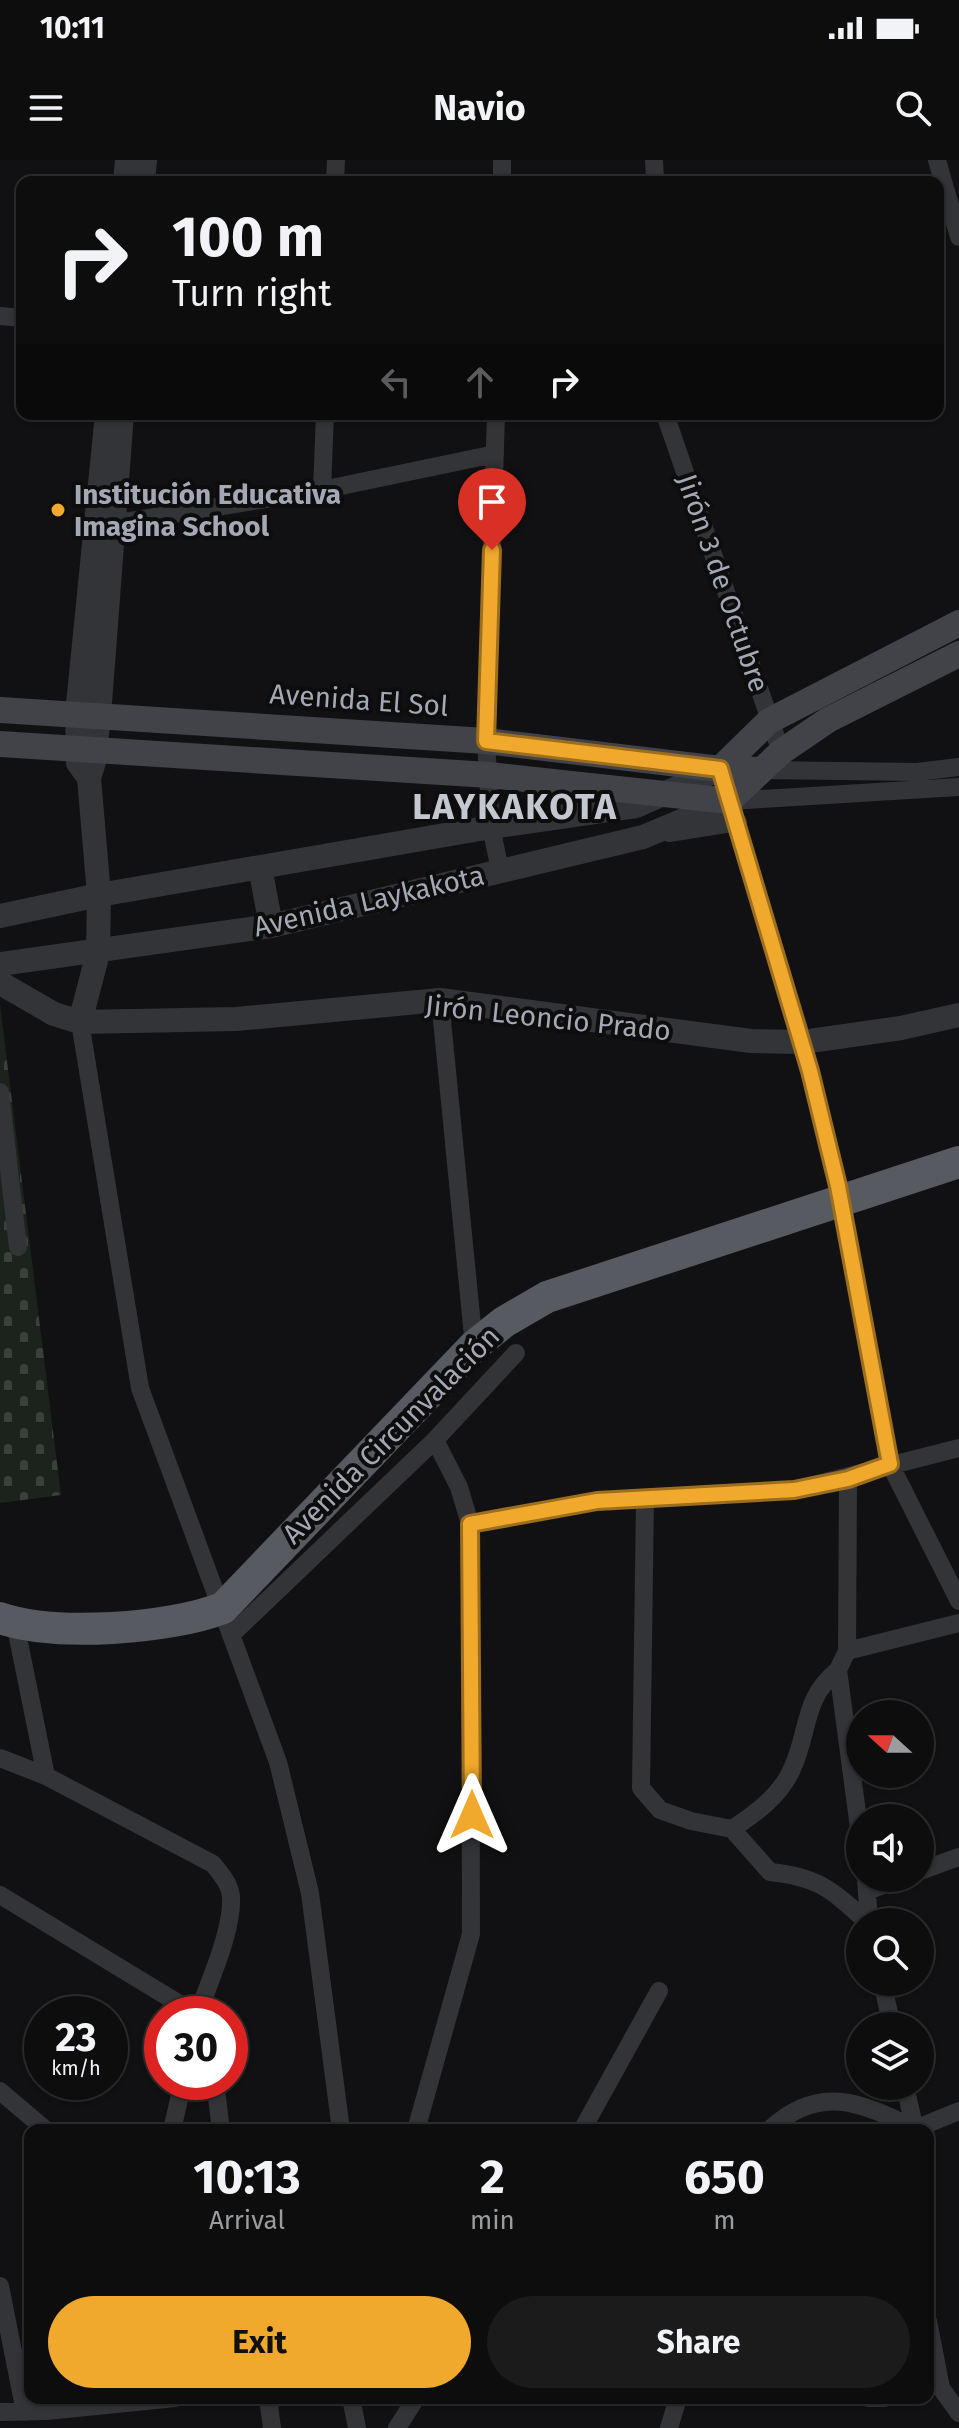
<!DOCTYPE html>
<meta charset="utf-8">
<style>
:root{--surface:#0d0d0e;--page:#1b1b1c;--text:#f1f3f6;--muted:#9a9c9e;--line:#2d2d2e;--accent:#f0a92c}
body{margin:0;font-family:"Fira Sans",sans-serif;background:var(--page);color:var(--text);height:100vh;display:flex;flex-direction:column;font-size:30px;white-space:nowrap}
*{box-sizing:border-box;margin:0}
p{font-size:26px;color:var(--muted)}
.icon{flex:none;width:44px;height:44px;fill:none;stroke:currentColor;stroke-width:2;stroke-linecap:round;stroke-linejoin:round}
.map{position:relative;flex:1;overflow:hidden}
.details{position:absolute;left:24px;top:1964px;width:910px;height:280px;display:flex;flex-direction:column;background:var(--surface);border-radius:16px;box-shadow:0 2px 6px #0004,0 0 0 2px var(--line)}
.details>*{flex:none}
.guide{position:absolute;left:16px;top:16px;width:928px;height:244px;border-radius:16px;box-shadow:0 2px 6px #0004,0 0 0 2px var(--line);background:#0d0d0e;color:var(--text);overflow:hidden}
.needle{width:52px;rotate:291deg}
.tools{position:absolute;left:846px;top:1540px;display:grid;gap:16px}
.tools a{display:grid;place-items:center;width:88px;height:88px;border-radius:50%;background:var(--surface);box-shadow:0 2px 6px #0004,0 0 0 2px var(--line);font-size:40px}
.speed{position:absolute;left:24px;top:1836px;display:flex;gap:16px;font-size:40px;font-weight:700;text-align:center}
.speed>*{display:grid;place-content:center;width:104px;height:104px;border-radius:50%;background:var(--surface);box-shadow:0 2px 6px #0004,0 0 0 2px var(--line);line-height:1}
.speed small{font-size:20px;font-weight:400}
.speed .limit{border:12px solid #d22;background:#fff;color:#111}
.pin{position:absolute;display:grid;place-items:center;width:68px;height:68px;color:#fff;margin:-82px -34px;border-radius:50% 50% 50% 0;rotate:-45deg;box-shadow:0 0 8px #0007}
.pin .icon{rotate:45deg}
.me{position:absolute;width:88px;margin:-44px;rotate:0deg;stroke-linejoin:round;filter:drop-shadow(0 0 6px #0008)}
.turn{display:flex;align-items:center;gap:28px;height:168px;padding:0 24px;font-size:36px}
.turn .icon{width:104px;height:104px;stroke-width:2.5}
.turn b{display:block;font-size:56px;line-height:68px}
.lanes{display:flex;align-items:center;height:76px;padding:0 24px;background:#0003;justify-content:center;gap:40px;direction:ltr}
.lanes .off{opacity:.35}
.eta{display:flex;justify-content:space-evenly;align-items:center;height:136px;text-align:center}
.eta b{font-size:48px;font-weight:700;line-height:56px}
.cta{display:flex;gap:16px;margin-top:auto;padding:16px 24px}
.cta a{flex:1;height:92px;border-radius:48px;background:var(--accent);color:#111;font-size:32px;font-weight:700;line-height:92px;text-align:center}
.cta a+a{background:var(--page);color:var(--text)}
.status{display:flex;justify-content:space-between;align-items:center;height:56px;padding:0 40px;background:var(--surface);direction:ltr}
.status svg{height:22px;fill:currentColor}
header{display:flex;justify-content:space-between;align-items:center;height:104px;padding:0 24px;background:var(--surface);font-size:36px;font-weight:700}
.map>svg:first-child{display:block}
</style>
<div class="status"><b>10:11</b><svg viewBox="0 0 49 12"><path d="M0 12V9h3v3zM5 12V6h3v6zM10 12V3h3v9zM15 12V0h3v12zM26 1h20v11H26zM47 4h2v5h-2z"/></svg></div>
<header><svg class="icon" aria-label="menu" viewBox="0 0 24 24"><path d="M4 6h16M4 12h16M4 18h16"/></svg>Navio<svg class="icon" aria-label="search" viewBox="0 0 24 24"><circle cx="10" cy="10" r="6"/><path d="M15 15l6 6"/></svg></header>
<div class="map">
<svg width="959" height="2268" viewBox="0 0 959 2268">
<defs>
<pattern id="cemetery-stones" width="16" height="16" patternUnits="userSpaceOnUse" patternTransform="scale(2)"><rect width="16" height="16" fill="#1c231d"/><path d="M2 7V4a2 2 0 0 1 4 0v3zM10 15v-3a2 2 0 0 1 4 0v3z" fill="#3a403b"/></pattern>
</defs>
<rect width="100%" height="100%" fill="#111113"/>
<!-- cemetery -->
<path fill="url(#cemetery-stones)" d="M0,845L61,1335L0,1343Z"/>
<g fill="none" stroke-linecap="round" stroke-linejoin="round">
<!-- minor -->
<path stroke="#333438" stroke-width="18" d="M654,0L655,22
M937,0L959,77
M335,22L336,0
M502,22V0
M0,156L22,158
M496,254L486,581L491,667L500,710
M665,254L781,592
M322,330L325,254
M105,365L322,330L495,294
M720,609L803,882L838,1026L890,1304L959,1441
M761,610L917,612L959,607
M729,641L959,627
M669,673L738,662
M440,840L474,1186
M80,862L140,1228L278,1602L310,1733L341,1970
M0,932L18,1087
M848,1319L847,1491L838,1510L860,1675
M645,1339L641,1628L660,1650L691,1661L732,1669L770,1712C819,1717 832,1730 867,1762
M470,1364L597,1341L794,1330L959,1288
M15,1463L46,1616
M232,1474L435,1280L516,1193
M847,1491L959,1463
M0,1598L46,1616L213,1704C221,1714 230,1724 231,1737C233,1770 209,1822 198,1854
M732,1669C755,1654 781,1635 792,1609C810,1570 802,1539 838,1510
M920,1711L959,1697
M866,1718L869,1762
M867,1731L902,1718
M0,1735L196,1854
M882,1822L892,1866
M215,1922L221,1970
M905,1926L915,1970
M0,1931L46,1970
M172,1970L183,1922
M416,1970L471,1774L470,1364L459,1327L435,1280
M582,1970L659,1831
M769,1970C819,1923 861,1942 915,1969L959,1951
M0,2126L25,2252
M928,2161L941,2228L959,2253
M268,2238L272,2268
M351,2238L357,2268
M868,2238H885
M0,2252L47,2251L175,2238
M397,2268L416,2238
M669,2268L678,2238"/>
<!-- tertiary -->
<path stroke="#333438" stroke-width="24" d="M125,22L127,0
M143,22L145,0
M107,254L77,554L78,603L89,618L94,602L99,556L122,254
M260,707L271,766
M0,756L99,735L491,667L636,646L720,609
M0,804L271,766L643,677L729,641
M0,823L54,854L80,862L236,859L440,840L751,881L803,882L901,868L959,855
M80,862L98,793L99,735L89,618"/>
<!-- secondary -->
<path stroke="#414348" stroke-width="26" d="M0,550L486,581L720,609L761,610
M0,584L489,615L729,641L781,592L828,560L959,494
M720,609L769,561L959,463"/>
<!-- trunk -->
<path stroke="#575a60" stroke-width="32" d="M0,1458C55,1477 169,1469 223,1448L474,1186L504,1162L547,1137L959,1002"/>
</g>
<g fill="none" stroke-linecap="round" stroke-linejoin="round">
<!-- route casing -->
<g stroke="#9c6e1d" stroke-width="20">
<path id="route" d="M472,1655L470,1364L597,1341L794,1330L848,1319L890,1304L838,1026L810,911L720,609L486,581L492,390"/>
</g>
<!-- route -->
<use href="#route" stroke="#f0a92c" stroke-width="14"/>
</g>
<!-- markers -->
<circle fill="#f0a92c" stroke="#0d0d0e" stroke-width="3" cx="58" cy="350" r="8"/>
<g text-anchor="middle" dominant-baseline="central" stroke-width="8" stroke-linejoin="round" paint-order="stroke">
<!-- poi labels -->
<g font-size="28" font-weight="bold" fill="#a3a8b4" stroke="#0d0d0e" text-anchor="start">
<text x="74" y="334">Institución Educativa<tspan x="74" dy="32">Imagina School</tspan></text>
</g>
<!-- street labels -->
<g font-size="28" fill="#a3a8b4" stroke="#0d0d0e">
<text transform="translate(723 423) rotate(71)">Jirón 3 de Octubre</text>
<text transform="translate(359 540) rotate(4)">Avenida El Sol</text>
<text transform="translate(369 741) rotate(-13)">Avenida Laykakota</text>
<text transform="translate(548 858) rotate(6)">Jirón Leoncio Prado</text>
<text transform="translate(391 1275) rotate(-45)">Avenida Circunvalación</text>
</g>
<!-- district labels -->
<g font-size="36" font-weight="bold" letter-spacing="2" fill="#c4c7d0" stroke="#0d0d0e">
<text x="515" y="647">LAYKAKOTA</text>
</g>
</g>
</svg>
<div class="tools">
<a><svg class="needle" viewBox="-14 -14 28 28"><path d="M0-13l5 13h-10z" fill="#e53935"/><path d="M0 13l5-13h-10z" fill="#9a9c9e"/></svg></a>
<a><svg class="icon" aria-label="sound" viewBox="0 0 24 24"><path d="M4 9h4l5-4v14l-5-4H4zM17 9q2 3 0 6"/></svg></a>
<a><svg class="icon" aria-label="search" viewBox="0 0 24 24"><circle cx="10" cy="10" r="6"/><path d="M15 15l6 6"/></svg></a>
<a><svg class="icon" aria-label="layers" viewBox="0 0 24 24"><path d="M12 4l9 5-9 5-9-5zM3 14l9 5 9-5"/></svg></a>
</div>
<div class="speed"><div>23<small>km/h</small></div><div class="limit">30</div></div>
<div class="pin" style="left:492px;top:390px;background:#d93025"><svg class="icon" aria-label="arrive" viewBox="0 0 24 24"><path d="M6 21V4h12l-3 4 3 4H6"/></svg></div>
<svg class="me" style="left:472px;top:1655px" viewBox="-20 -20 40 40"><path d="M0-17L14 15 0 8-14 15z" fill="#f0a92c" stroke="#fff" stroke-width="4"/></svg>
<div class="guide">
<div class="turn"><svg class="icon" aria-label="right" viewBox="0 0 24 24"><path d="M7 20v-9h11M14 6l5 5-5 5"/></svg><div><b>100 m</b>Turn right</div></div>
<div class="lanes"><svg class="icon off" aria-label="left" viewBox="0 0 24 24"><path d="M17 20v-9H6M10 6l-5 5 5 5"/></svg><svg class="icon off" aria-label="ahead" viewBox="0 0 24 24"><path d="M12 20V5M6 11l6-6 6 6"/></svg><svg class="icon" aria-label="right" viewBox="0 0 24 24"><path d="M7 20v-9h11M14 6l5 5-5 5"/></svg></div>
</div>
<section class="details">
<div class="eta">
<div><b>10:13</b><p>Arrival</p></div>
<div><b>2</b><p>min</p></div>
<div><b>650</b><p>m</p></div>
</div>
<div class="cta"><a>Exit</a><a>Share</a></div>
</section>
</div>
